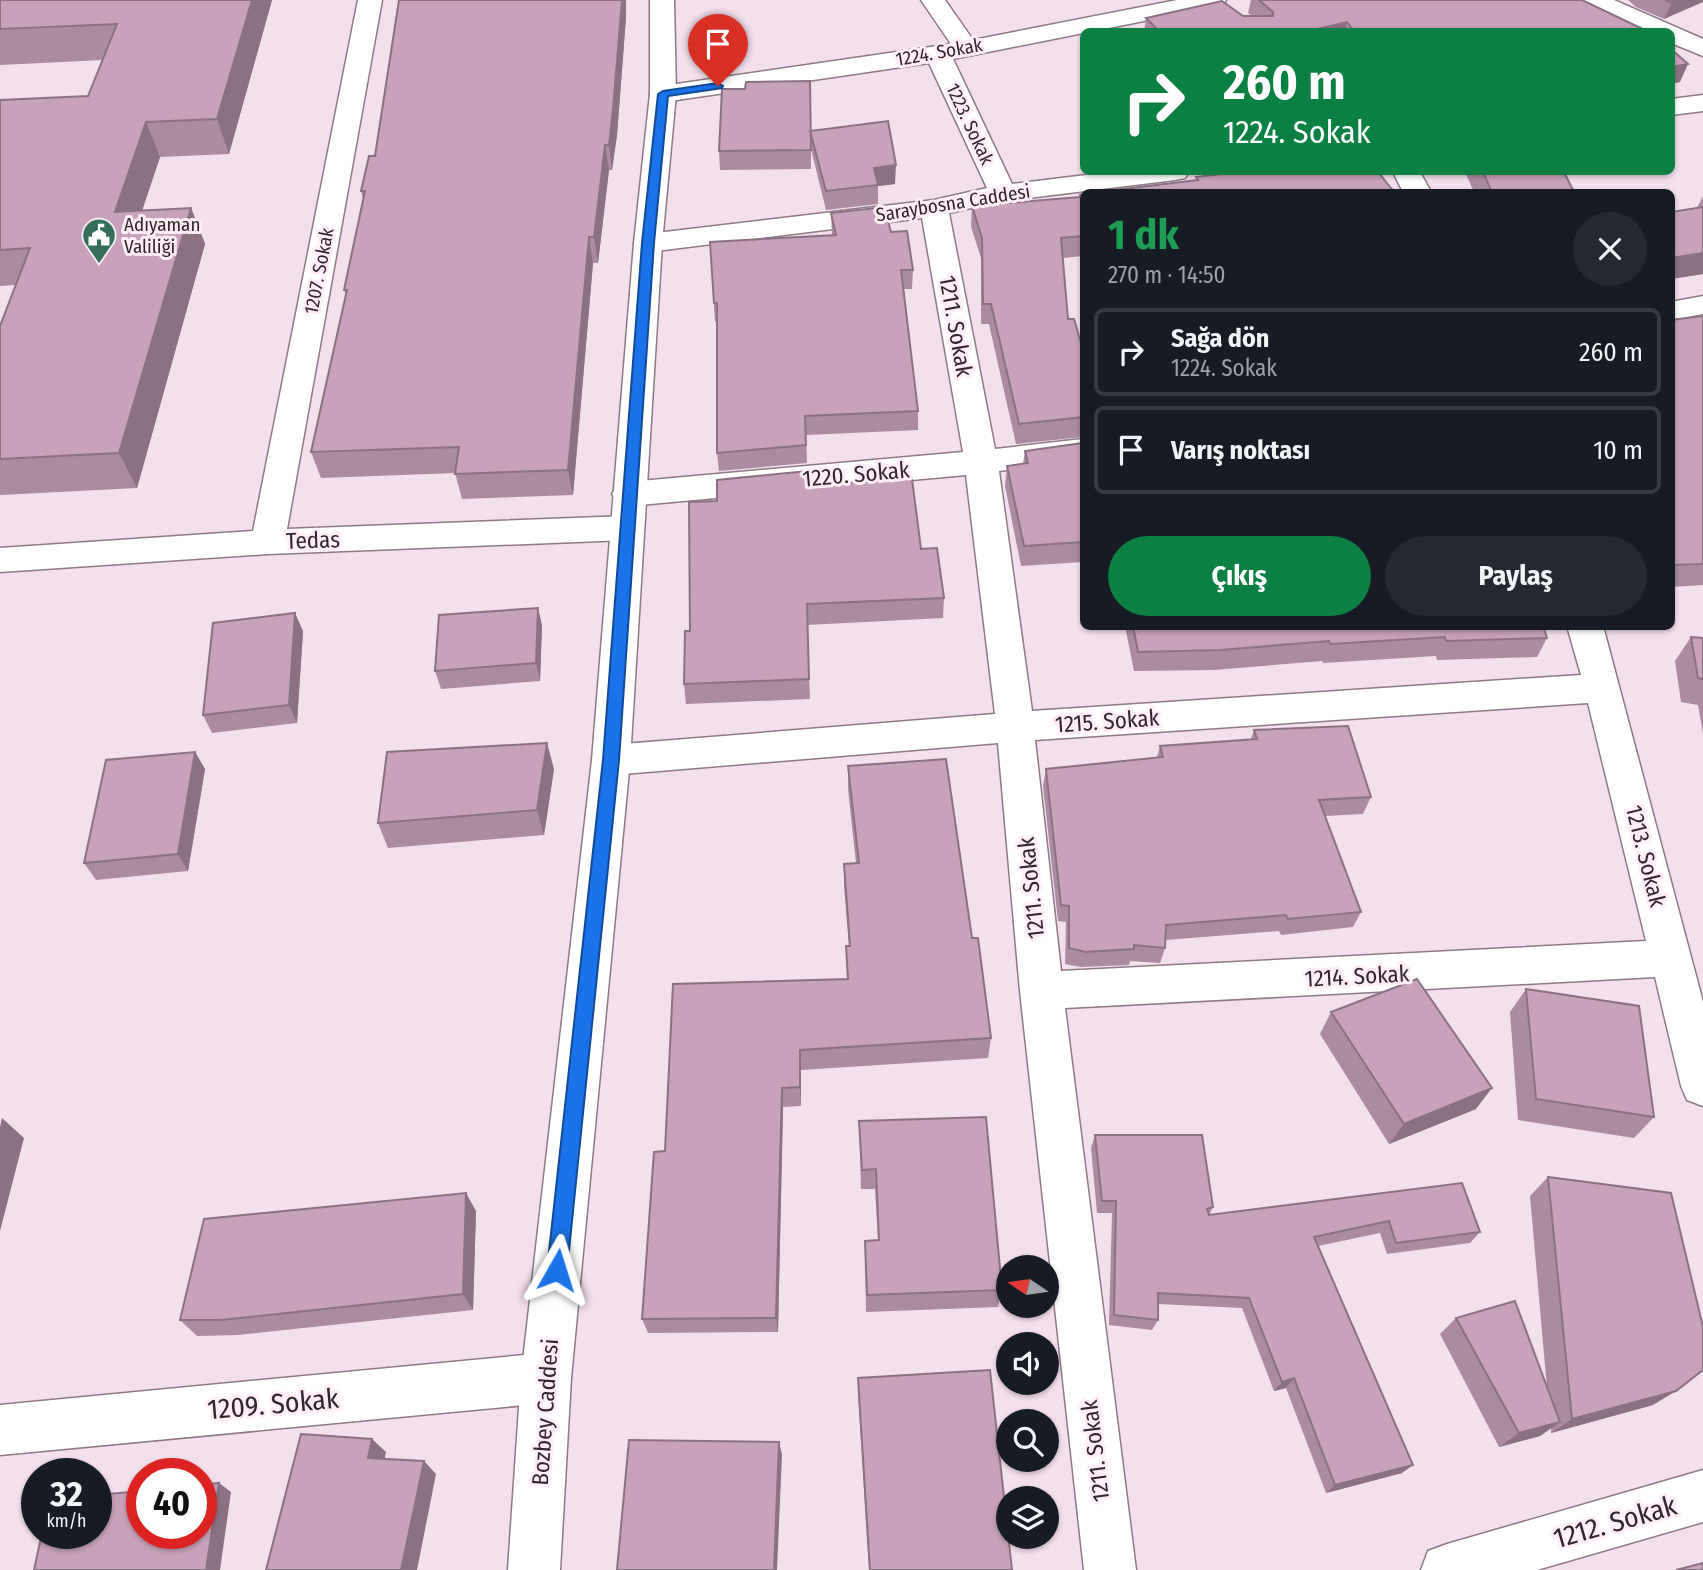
<!DOCTYPE html>
<html lang="tr">
<meta charset="utf-8">
<style>
:root{--surface:#171b24;--page:#242831;--text:#f1f3f6;--muted:#9ea1a6;--line:#363941;--accent:#0b8043}
body{margin:0;font-family:"Fira Sans Condensed",sans-serif;background:var(--page);color:var(--text);height:100vh;display:flex;flex-direction:column;font-size:26px;white-space:nowrap}
*{box-sizing:border-box;margin:0}
p{font-size:23px;color:var(--muted)}
.icon{flex:none;width:38px;height:38px;fill:none;stroke:currentColor;stroke-width:2;stroke-linecap:round;stroke-linejoin:round}
.map{position:relative;flex:1;overflow:hidden}
.drawer{position:absolute;left:1080px;top:189px;width:595px;height:441px;display:flex;flex-direction:column;background:var(--surface);border-radius:10px;box-shadow:0 2px 5px #0004}
.drawer>*{flex:none}
.guide{position:absolute;left:1080px;top:28px;width:595px;height:147px;border-radius:10px;box-shadow:0 2px 5px #0004;background:#0b8043;color:#fff;overflow:hidden}
.needle{width:46px;rotate:283deg}
.buttons{position:absolute;left:996px;top:1255px;display:grid;gap:14px}
.buttons a{display:grid;place-items:center;width:63px;height:63px;border-radius:50%;background:var(--surface);box-shadow:0 2px 5px #0004;font-size:35px}
.speed{position:absolute;left:21px;top:1458px;display:flex;gap:14px;font-size:35px;font-weight:700;text-align:center}
.speed>*{display:grid;place-content:center;width:91px;height:91px;border-radius:50%;background:var(--surface);box-shadow:0 2px 5px #0004;line-height:1}
.speed small{font-size:18px;font-weight:400}
.speed .limit{border:10px solid #d22;background:#fff;color:#111}
.pin{position:absolute;display:grid;place-items:center;width:60px;height:60px;color:#fff;margin:-72px -30px;border-radius:50% 50% 50% 0;rotate:-45deg;box-shadow:0 0 7px #0007}
.pin .icon{rotate:45deg}
.me{position:absolute;width:77px;margin:-38px;rotate:6deg;stroke-linejoin:round;filter:drop-shadow(0 0 5px #0008)}
.turn{display:flex;align-items:center;gap:24px;height:147px;padding:0 28px;font-size:32px}
.turn .icon{width:91px;height:91px;stroke-width:2.5}
.turn b{display:block;font-size:49px;line-height:60px}
.round{display:grid;place-items:center;flex:none;width:74px;height:74px;border-radius:37px;background:var(--page)}
.headline{display:flex;align-items:center;justify-content:space-between;height:119px;padding:0 28px}
h1{font-size:42px;font-weight:700;line-height:52px;color:#1e9e55}
.action{display:flex;gap:14px;margin-top:auto;padding:14px 28px}
.action a{flex:1;height:80px;border-radius:42px;background:var(--accent);color:#fff;font-size:28px;font-weight:700;line-height:80px;text-align:center}
.action a+a{background:var(--page);color:var(--text)}
ul{padding:0;list-style:none}
li{display:flex;align-items:center;gap:21px;height:88px;margin:0 14px 10px;padding:0 14px;border:4px solid var(--line);border-radius:10px}
li div{flex:1}
li b{display:block;font-size:26px}
li em{font-style:normal}
.map>svg:first-child{display:block}
</style>
<div class="map">
<svg width="1703" height="1570" viewBox="0 0 1703 1570">
<rect width="100%" height="100%" fill="#f4dfec"/>
<g fill="none" stroke-linecap="round" stroke-linejoin="round">
<!-- minor casing -->
<g stroke="#8d7a86" stroke-width="3">
<path id="minor" d="M358,0H382L287,529L627,516L639,519L644,528L639,537L627,540L268,554L0,572V548L253,531Z
M921,0H945L973,40L1177,0H1226L1223,5L1214,7L953,59L1012,184L1111,172H1189L1185,178L1175,180L1003,201L949,213L995,449L1083,439V461L999,471L1032,711L1581,675L1567,626H1603L1703,1002V1106L1687,1100L1681,1086L1655,977L1065,1008L1136,1570H1084L1020,991L998,743L611,775L598,771L592,760L598,749L611,745L995,714L966,475L629,506L617,502L612,494L617,486L629,482L963,452L922,218L648,252L638,249L634,243L638,237L648,234L934,200L987,188L929,63L663,102L654,100L650,94L654,88L663,86L951,44ZM1588,703L1646,941L1061,971L1035,740Z
M1703,95V111L1671,115V99Z
M1393,172H1420L1431,192H1403Z
M1703,296V314L1671,320V302Z
M546,1353L563,1361L571,1378L563,1395L546,1403L0,1455V1405Z
M1703,1470V1522L1537,1570H1421L1428,1551L1447,1544Z"/>
</g>
<!-- tertiary casing -->
<g stroke="#8d7a86" stroke-width="3">
<path id="tertiary" d="M650,0H674L676,94L662,243L630,760L571,1378L560,1570H508L521,1378L592,760L634,243L650,94Z
M1582,0H1614L1703,39V56L1671,43V32H1643L1585,5Z"/>
</g>
<!-- minor -->
<use href="#minor" fill="#fff" fill-rule="evenodd"/>
<!-- tertiary -->
<use href="#tertiary" fill="#fff" fill-rule="evenodd"/>
</g>
<!-- wall -->
<path fill="#ac8ba0" d="M0,0H272L229,154L160,157L142,210L191,208L205,244L137,488L0,495V326L16,285L0,286V100L88,96L103,60L0,65Z
M399,0H626V17L617,135L612,170H609L598,263H593L573,495L462,499L455,473L321,478L311,452L346,295L344,290L363,199L361,191L375,156Z
M1251,0H1582L1649,32H1144L1146,18L1252,16L1248,13Z
M1628,0H1703L1664,19L1636,7Z
M810,131L895,184L878,186V204L826,210L811,149V134V169L720,170L719,151Z
M1465,172H1564L1574,192H1474Z
M1083,194V256L1063,258L1068,319L1083,350V437L1016,444L989,324H981V258L971,227L972,206L1080,197V195Z
M1703,196V274L1671,279V212L1697,208Z
M831,213L891,232L913,270L912,289H904L918,411V430L806,435L807,463L719,471L717,453V322H715L710,242L832,235Z
M1703,316V585L1671,587V320Z
M1083,443V562L1021,566L1005,486L1007,466L1023,464L1025,451Z
M808,485L921,549L944,598L943,618L807,625L810,699L686,704L684,684L717,501Z
M538,608L542,626L540,681L441,689L435,671Z
M1125,626H1543L1547,638L1537,657L1437,660L1436,656L1323,663L1322,661L1214,670L1134,671Z
M303,631L297,723L212,733L203,715Z
M1691,637L1703,638V734L1698,705L1681,702L1675,661Z
M1254,730L1371,797L1363,814L1325,816L1361,912L1353,927L1281,935L1279,931L1166,940L1165,948L1160,963L1130,961L1129,965L1081,967L1065,964L1066,922L1058,921L1043,786L1046,769L1157,757L1160,746L1251,739Z
M195,752L205,769L188,871L96,880L84,863Z
M848,766L972,938L991,1038L988,1058L801,1070V1106L783,1107L778,1332L648,1333L642,1319L665,1151L847,979L846,946H849L844,886V864L856,863L848,789Z
M554,769L544,835L388,848L378,823Z
M1526,989L1654,1117L1634,1138L1518,1120L1510,1012Z
M1331,1012L1476,1109L1389,1144L1320,1034Z
M859,1121L1002,1290L998,1307L866,1312L865,1241L878,1240L875,1189H861Z
M1095,1135L1213,1207L1209,1215L1462,1183L1480,1232L1470,1243L1387,1254L1380,1233L1318,1246L1402,1473L1326,1493L1286,1388L1274,1391L1242,1308L1158,1304V1320L1152,1330L1109,1325L1112,1213H1097L1091,1148Z
M1548,1177L1653,1405L1551,1433V1428L1540,1436L1499,1447L1440,1334L1456,1318L1547,1388L1530,1196Z
M476,1211L473,1310L238,1335L197,1336L180,1320Z
M858,1378L1012,1570H869L858,1393Z"/>
<!-- shaded-wall -->
<path fill="#8c7182" d="M252,0H272L229,154L217,119Z
M622,0H626V17L617,135L612,170L609,145Z
M1678,0H1703V2L1664,19L1672,3Z
M1347,22L1345,32H1304Z
M1688,64L1680,82L1671,84V67Z
M146,122L160,157L130,247L115,212Z
M605,145L609,170L598,263L594,237Z
M896,165L895,184L878,186L874,168Z
M191,208L205,244L137,488L119,453Z
M589,237L593,263L573,495L568,470Z
M1703,253V274L1671,279V258Z
M538,608L542,626L540,681L536,663Z
M295,613L303,631L297,723L289,705Z
M547,743L554,769L544,835L537,810Z
M195,752L205,769L188,871L178,854Z
M800,1050L801,1070V1106L800,1087Z
M782,1088L783,1107L778,1332L776,1318Z
M1492,1088L1476,1109L1389,1144L1404,1124Z
M2,1118L24,1138L0,1231V1127Z
M466,1193L476,1211L473,1310L463,1294Z
M1294,1378L1286,1388L1274,1391L1282,1382Z
M1676,1391L1653,1405L1551,1433L1572,1419Z
M1560,1422L1540,1436L1499,1447L1519,1433Z
M372,1439L386,1452L382,1471L368,1458Z
M779,1442L782,1455L777,1570H774Z
M424,1461L436,1474L417,1570H401Z
M1413,1465L1402,1473L1326,1493L1335,1485Z
M219,1483L231,1492L220,1570H206Z"/>
<!-- building -->
<path fill="#c8a2ba" stroke="#8c7182" stroke-width="2" d="M0,0H252L217,119L146,122L115,212L191,208L119,453L0,459V326L30,248L0,250V100L88,96L117,24L0,29Z
M399,0H622L613,109L609,145H605L594,237H589L568,470L455,474L459,447L311,452L347,290H344L365,191H361L369,156H375Z
M1259,0H1582L1649,32H1355L1347,22L1304,32H1160L1146,18L1222,1L1243,16H1273V12Z
M1665,0H1678L1672,3Z
M1671,49L1688,64L1671,67Z
M810,81L811,150L719,151L722,89H745L746,82Z
M888,121L896,165L874,168L878,185L826,191L810,131Z
M1237,172H1378L1394,192H1098L1198,180L1196,177Z
M1483,172H1564L1574,192H1488L1487,190H1491Z
M1083,194V236L1061,238L1068,319H1074L1083,350V417L1019,424L991,304H983L982,238L972,206L1081,197L1080,195Z
M884,207L891,232L907,231L913,270H901L918,411L805,416L806,445L717,453V303H714L710,242L836,235L831,213Z
M1703,207V253L1671,258V212Z
M1703,316V564L1671,565V320Z
M1083,443V542L1024,546L1007,466L1028,463L1025,451Z
M807,471L808,485L912,479L921,549L937,548L944,598L807,604L809,679L684,684L685,631H690L689,502L717,501V480Z
M538,608L536,663L435,671L439,615Z
M295,613L289,705L203,715L213,623Z
M1133,626H1543L1547,638L1446,641L1445,637L1330,644L1329,641L1220,650L1138,652Z
M1691,637L1703,638V679L1698,678Z
M1348,726L1371,797L1319,800L1361,912L1288,919L1286,915L1166,925L1165,948L1134,945V949L1085,952L1069,948V906L1061,905L1046,769L1163,757L1160,746L1257,739L1254,730Z
M547,743L537,810L378,823L387,752Z
M195,752L178,854L84,863L106,760Z
M946,759L972,938H978L991,1038L800,1050V1087L782,1088L776,1318L642,1319L654,1152L665,1151L673,984L848,979L846,946H850L844,864L859,863L848,766Z
M1417,979L1492,1088L1404,1124L1331,1012Z
M1526,989L1639,1006L1654,1117L1536,1099Z
M986,1117L1002,1290L867,1295L865,1241L879,1240L876,1169L862,1170L859,1121Z
M1095,1135H1202L1213,1207L1207,1209L1209,1215L1462,1183L1480,1232L1396,1243L1389,1221L1314,1237L1413,1465L1335,1485L1294,1378L1282,1382L1249,1298L1158,1293V1320L1114,1315L1116,1201H1102Z
M1548,1177L1671,1193L1703,1327V1370L1676,1391L1572,1419Z
M466,1193L463,1294L221,1320H180L204,1219Z
M1515,1301L1560,1422L1519,1433L1456,1318Z
M990,1370L1012,1570H870L858,1378Z
M301,1434L372,1439L368,1458L424,1461L401,1570H266Z
M629,1440L779,1442L774,1570H617Z
M219,1483L206,1570H34L42,1533H96V1495L142,1491V1533H201V1485Z
M1703,1563V1570H1676Z"/>
<!-- route -->
<path fill="#1a73e8" stroke="#114b97" stroke-width="2" d="M718,83L723,86L722,88L668,96L654,243L619,760L567,1270L564,1277L557,1280L550,1277L547,1270L603,760L642,243L658,94L663,91Z"/>
<!-- icons -->
<defs>
<g id="civic-pin" transform="scale(1.75)"><path d="M0 17L-7.5 6A9.5 9.5 0 1 1 7.5 6Z" fill="#33705b" stroke="#ffeef8"/><path d="M-.6-6.5H3V-4.5H.6V-3L4-1V1h2V6H-6V1h2V-1L-.6-3ZM-1.2 2.5V6h2.4V2.5Z" fill="#fff"/></g>
</defs>
<g fill-rule="evenodd">
<use href="#civic-pin" x="99" y="235"/>
</g>
<g text-anchor="middle" dominant-baseline="central" stroke-width="6" stroke-linejoin="round" paint-order="stroke">
<!-- far-street labels -->
<g font-size="19" fill="#2f282c" stroke="#ffeef8">
<text transform="translate(939 52) rotate(-10)">1224. Sokak</text>
<text transform="translate(970 124) rotate(65)">1223. Sokak</text>
<text transform="translate(953 203) rotate(-9)">Saraybosna Caddesi</text>
<text transform="translate(319 271) rotate(-79)">1207. Sokak</text>
</g>
<!-- far-poi labels -->
<g font-size="19" fill="#2f282c" stroke="#ffeef8" text-anchor="start">
<text x="124" y="224">Adıyaman<tspan x="124" dy="22">Valiliği</tspan></text>
</g>
<!-- street labels -->
<g font-size="23" fill="#2f282c" stroke="#ffeef8">
<text transform="translate(956 326) rotate(80)">1211. Sokak</text>
<text transform="translate(856 474) rotate(-5)">1220. Sokak</text>
<text transform="translate(313 540) rotate(-2)">Tedas</text>
<text transform="translate(1107 721) rotate(-4)">1215. Sokak</text>
<text transform="translate(1646 856) rotate(76)">1213. Sokak</text>
<text transform="translate(1031 888) rotate(-96)">1211. Sokak</text>
<text transform="translate(1357 976) rotate(-3)">1214. Sokak</text>
<text transform="translate(545 1412) rotate(-86)">Bozbey Caddesi</text>
<text transform="translate(1095 1451) rotate(-97)">1211. Sokak</text>
</g>
<!-- near-street labels -->
<g font-size="28" fill="#2f282c" stroke="#ffeef8">
<text transform="translate(273 1404) rotate(-5)">1209. Sokak</text>
<text transform="translate(1615 1522) rotate(-16)">1212. Sokak</text>
</g>
</g>
</svg>
<div class="buttons">
<a><svg class="needle" viewBox="-14 -14 28 28"><path d="M0-13l5 13h-10z" fill="#e53935"/><path d="M0 13l5-13h-10z" fill="#9ea1a6"/></svg></a>
<a><svg class="icon" aria-label="sound" viewBox="0 0 24 24"><path d="M4 9h4l5-4v14l-5-4H4zM17 9q2 3 0 6"/></svg></a>
<a><svg class="icon" aria-label="search" viewBox="0 0 24 24"><circle cx="10" cy="10" r="6"/><path d="M15 15l6 6"/></svg></a>
<a><svg class="icon" aria-label="layers" viewBox="0 0 24 24"><path d="M12 4l9 5-9 5-9-5zM3 14l9 5 9-5"/></svg></a>
</div>
<div class="speed"><div>32<small>km/h</small></div><div class="limit">40</div></div>
<div class="pin" style="left:718px;top:86px;background:#d93025"><svg class="icon" aria-label="arrive" viewBox="0 0 24 24"><path d="M6 21V4h12l-3 4 3 4H6"/></svg></div>
<svg class="me" style="left:557px;top:1270px" viewBox="-20 -20 40 40"><path d="M0-17L14 15 0 8-14 15z" fill="#1a73e8" stroke="#fff" stroke-width="4"/></svg>
<div class="guide">
<div class="turn"><svg class="icon" aria-label="right" viewBox="0 0 24 24"><path d="M7 20v-9h11M14 6l5 5-5 5"/></svg><div><b>260 m</b>1224. Sokak</div></div>
</div>
<section class="drawer">
<div class="headline"><div><h1>1 dk</h1><p>270 m · 14:50</p></div><a class="round"><svg class="icon" aria-label="close" viewBox="0 0 24 24"><path d="M6 6l12 12M18 6L6 18"/></svg></a></div>
<ul>
<li><svg class="icon" aria-label="right" viewBox="0 0 24 24"><path d="M7 20v-9h11M14 6l5 5-5 5"/></svg><div><b>Sağa dön</b><p>1224. Sokak</p></div><em>260 m</em></li>
<li><svg class="icon" aria-label="arrive" viewBox="0 0 24 24"><path d="M6 21V4h12l-3 4 3 4H6"/></svg><div><b>Varış noktası</b></div><em>10 m</em></li>
</ul>
<div class="action"><a>Çıkış</a><a>Paylaş</a></div>
</section>
</div>
